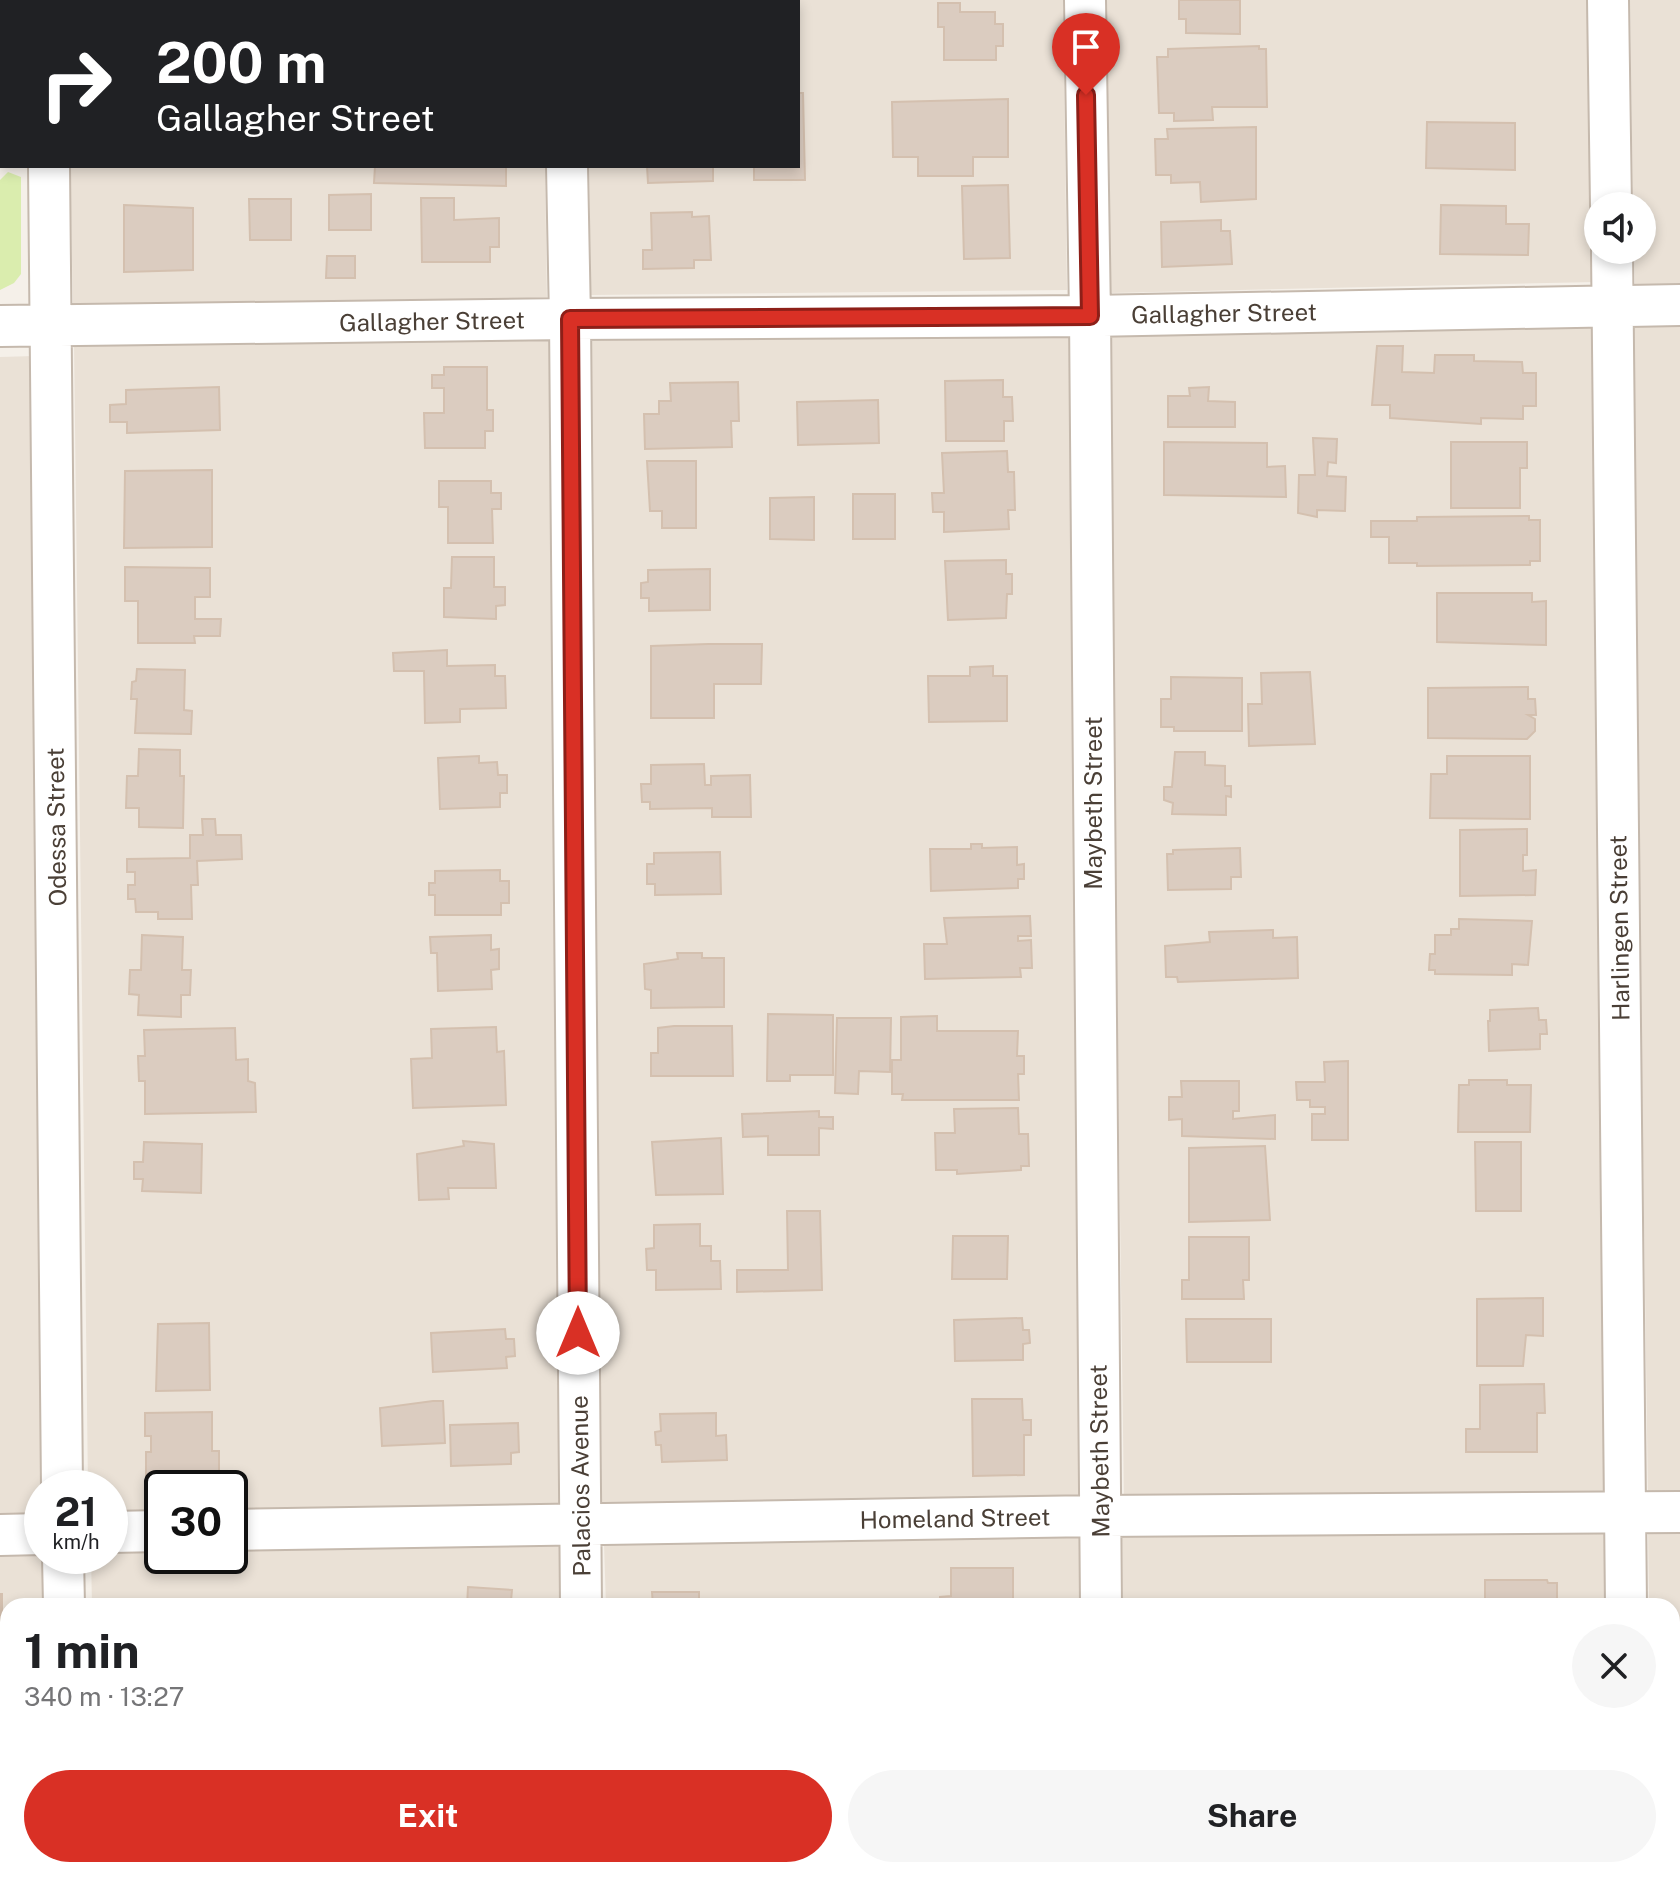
<!DOCTYPE html>
<meta charset="utf-8">
<style>
:root{--surface:#fff;--page:#f6f6f6;--text:#202124;--muted:#757577;--accent:#d93025}
body{margin:0;font-family:"Public Sans",sans-serif;background:var(--page);color:var(--text);height:100vh;display:flex;flex-direction:column;font-size:30px;white-space:nowrap}
*{box-sizing:border-box;margin:0}
p{font-size:26px;color:var(--muted)}
.icon{flex:none;width:44px;height:44px;fill:none;stroke:currentColor;stroke-width:2;stroke-linecap:round;stroke-linejoin:round}
.map{position:relative;flex:1;overflow:hidden}
.drawer{position:absolute;left:0px;top:1598px;width:1680px;height:280px;display:flex;flex-direction:column;background:var(--surface);border-radius:24px 24px 0 0;box-shadow:0 4px 12px #0003}
.drawer>*{flex:none}
.top-card{position:absolute;left:0px;top:0px;width:800px;height:168px;box-shadow:0 4px 12px #0003;background:#202124;color:#fff;overflow:hidden}
.fabs{position:absolute;left:1584px;top:192px;display:grid;gap:16px}
.fabs a{display:grid;place-items:center;width:72px;height:72px;border-radius:50%;background:var(--surface);box-shadow:0 4px 12px #0003;font-size:40px}
.speed{position:absolute;left:24px;top:1470px;display:flex;gap:16px;font-size:40px;font-weight:700;text-align:center}
.speed>*{display:grid;place-content:center;width:104px;height:104px;border-radius:50%;background:var(--surface);box-shadow:0 4px 12px #0003;line-height:1}
.speed small{font-size:20px;font-weight:400}
.speed .limit{border:4px solid #111;border-radius:12px;background:#fff;color:#111}
.pin{position:absolute;display:grid;place-items:center;width:68px;height:68px;color:#fff;margin:-82px -34px;border-radius:50% 50% 50% 0;rotate:-45deg;box-shadow:0 0 8px #0007}
.pin .icon{rotate:45deg}
.me{position:absolute;width:88px;margin:-44px;rotate:0deg;stroke-linejoin:round;filter:drop-shadow(0 0 6px #0008)}
.turn{display:flex;align-items:center;gap:28px;height:168px;padding:0 24px;font-size:36px}
.turn .icon{width:104px;height:104px;stroke-width:2.5}
.turn b{display:block;font-size:56px;line-height:68px}
.round{display:grid;place-items:center;flex:none;width:84px;height:84px;border-radius:42px;background:var(--page)}
.headline{display:flex;align-items:center;justify-content:space-between;height:136px;padding:0 24px}
h1{font-size:48px;font-weight:700;line-height:60px}
.cta{display:flex;gap:16px;margin-top:auto;padding:16px 24px}
.cta a{flex:1;height:92px;border-radius:48px;background:var(--accent);color:#fff;font-size:32px;font-weight:700;line-height:92px;text-align:center}
.cta a+a{background:var(--page);color:var(--text)}
.map>svg:first-child{display:block}
</style>
<div class="map">
<svg width="1680" height="1878" viewBox="0 0 1680 1878">
<rect width="100%" height="100%" fill="#f5f0e9"/>
<!-- residential -->
<path fill="#eae1d6" d="M0,0H104L102,2H2V104L0,106Z
M165,0H544V2H163Z
M586,0H1063L1067,290L591,295L589,166H798V2H586Z
M1106,0H1591L1595,282L1110,293Z
M1630,0H1680V284L1635,285L1634,250H1642V206H1633Z
M70,166H545L547,303L73,307Z
M1592,315L1609,1494L1124,1504L1108,328Z
M1631,323H1680V1496L1648,1497Z
M1070,328L1083,1501L602,1507L591,336Z
M549,337L564,1512L230,1516V1488H162V1517L110,1518V1488H88L74,343Z
M34,356L42,1514L0,1515V357Z
M1609,1526L1610,1606H1123L1122,1534Z
M1648,1527H1680V1878H1653V1870H1672V1606H1649Z
M1082,1535L1084,1606H606L604,1544Z
M567,1544L568,1606H92L91,1556H110V1551L162,1550V1556H230V1549Z
M42,1553V1556H49L50,1606H8V1870H54V1878H0V1554Z
M96,1870H572V1878H96Z
M611,1870H1089V1878H611Z
M1128,1870H1615V1878H1128Z"/>
<!-- green -->
<path fill="#daedae" d="M8,172L21,177V274L14,283L0,290V180Z"/>
<!-- building -->
<path fill="#dbccc0" stroke="#d4c0af" stroke-width="2" d="M0,0H42L40,2H2V15L0,13Z
M1179,0H1240V34L1186,33V19H1179Z
M938,3H960V12H995V24H1003V46H996V60H944V27H938Z
M1259,46V49H1266L1267,107H1212L1213,120L1174,121V113H1159L1157,57H1168V49Z
M798,93H803L805,180H754V166H798Z
M1008,99V157H973V176H918V157H893L892,102Z
M1427,122L1515,123V170L1426,168Z
M1256,127V199L1201,202L1200,182L1171,183V175H1156L1155,139H1168L1167,129Z
M375,166H506V186L374,183Z
M647,166H713V181L648,183Z
M1008,185L1010,258L964,259L962,186Z
M371,194V230H329V195Z
M421,198H454V220L499,218V247H490V262H422Z
M249,199H291V240H250Z
M124,205L193,208V270L124,272Z
M1441,205L1506,206V224H1529L1528,255L1440,254Z
M692,212V217L709,216L711,260H694V268L643,269V250H652L651,213Z
M1221,220V231H1230L1232,264L1162,267L1161,222Z
M327,256H355V278H326Z
M1377,346H1403L1402,372L1434,373L1435,355H1474V361L1522,362L1523,373H1536V406H1523V419L1481,418V424L1390,418V405H1372Z
M444,367H487V410H493V431H485V448H425L424,413H444V388H432V375H444Z
M1003,380V397H1012L1013,421H1004V441H946L945,381Z
M738,382L739,421H731L732,447L645,449L644,414H659V401H671L670,383Z
M219,387L220,430L127,433V422H110V405L126,404V390Z
M1209,387L1208,401L1235,402V427H1168V396H1190L1189,388Z
M878,400L879,443L798,445L797,402Z
M1313,438L1337,439L1336,463L1328,462L1327,476L1346,477L1345,511L1317,510V517L1298,513L1299,475H1315Z
M1164,442L1267,443V467L1285,466L1286,497L1164,495Z
M1451,442H1527V468H1520V508H1451Z
M1007,451L1008,472H1014L1015,510H1008L1009,529L944,532V512H933L932,493H944L942,453Z
M647,461H696V528H662V511H650Z
M212,470V547L124,548L125,471Z
M439,481H491V493H501V509H492L493,543H448V507H439Z
M853,494H895V539H853Z
M814,497V540L770,539V498Z
M1529,516V520H1540V561H1530V565L1417,566V563H1389V537H1371V521H1417V517Z
M452,557H494V587H505V605L496,606V619L444,617V588H451Z
M1006,560V574H1012V594H1007L1006,618L948,620L945,561Z
M125,567L210,568V597H195V619H221L220,636H194L195,643H138V601H125Z
M710,569V610L649,611V598H641V583L648,582V570Z
M1437,593H1532V602L1546,601V645L1437,642Z
M708,644H762L761,684H714V718H651V646Z
M447,650V666L495,665V676H505L506,708L460,709V722L425,723L424,671H394L393,653Z
M993,666V676H1007V721L929,722L928,676H970V667Z
M137,669L185,670L184,710L192,711L191,734L135,733L137,699H131L132,682L136,681Z
M1310,672L1315,744L1249,746L1248,704H1262L1261,673Z
M1171,677L1242,678V731H1174V727H1161V699H1171Z
M1528,687V699H1535L1536,715H1528L1535,719V731L1527,739L1428,738V688Z
M139,749L180,750V776H184L183,828L139,827V808H126L127,776H138Z
M1175,752H1205V765L1225,766V786H1231V797L1226,796V815L1172,814L1173,803L1164,800V787H1172Z
M479,756V763L497,762L498,775H507V793H500V807L440,809L438,758Z
M1447,756H1530V819L1430,818L1431,774H1447Z
M704,764L705,785H711V776L750,775L751,817H712V808L650,809V802H642L641,784H651V765Z
M202,819H215L216,835H241L242,859L197,861L198,885H191L192,919H158V912H136L135,899H128V885H135V872H127V859L190,858V835H203Z
M1527,829V855H1523V871L1536,870L1535,895L1460,896V830Z
M971,844H982V848L1017,847V865L1024,864V879H1018V888L931,891L930,849H971Z
M1240,848L1241,877H1231V889L1168,890L1167,854H1173V850Z
M720,852L721,894L655,895V884H647V864H654V853Z
M500,870V881H509V903H501V915H435V895H429V883H435V871Z
M1030,916L1031,936H1018V941L1031,940L1032,968H1020L1021,977L925,979L924,944H947L944,918Z
M1459,919L1532,921L1528,965L1512,964V975L1435,974V970H1429L1430,954H1435V935H1451V929H1459Z
M1273,930V938L1297,937L1298,978L1178,982L1177,977H1166L1165,946L1210,942L1209,932Z
M142,935L183,937L182,970H191L190,995H181V1017L138,1015L139,995L129,994L130,970H141Z
M491,935V950L499,949V969L491,970L492,989L438,991L437,953H431L430,937Z
M677,953H702V958H724V1007L651,1008V990L645,989L644,964L678,959Z
M1538,1008L1539,1020H1546L1547,1034H1540V1049L1489,1051L1488,1021H1490V1010Z
M768,1014L833,1015V1075H790V1081H767Z
M937,1016V1031H1018L1017,1056H1024V1074H1018L1019,1100H902L903,1094H892V1060H901V1017Z
M837,1018H891L890,1072L859,1071L858,1094L835,1093Z
M674,1026H732L733,1076H651V1053H658V1028Z
M496,1027L497,1052L504,1051L506,1105L413,1108L411,1059L432,1058L431,1029Z
M235,1028L236,1060L248,1059V1081L255,1083L256,1112L145,1114V1081H139L138,1056H145L144,1030Z
M1348,1061V1140H1312V1114H1325V1107H1310V1100H1297L1296,1082H1325L1324,1062Z
M1469,1080H1507V1085H1531L1530,1132H1458L1459,1085H1469Z
M1181,1081H1239V1111H1233V1119L1275,1115V1139L1182,1136V1119L1169,1120V1097H1182Z
M1018,1108L1019,1134H1028L1029,1166H1021V1170L957,1174V1170H936L935,1133H955L954,1109Z
M819,1111V1117H833V1129L819,1128V1155H768V1136L743,1137L742,1114Z
M721,1138L723,1194L656,1195L652,1142Z
M463,1141L494,1144L496,1188H448L449,1199L419,1200L417,1154L464,1146Z
M144,1142L202,1144L201,1193L142,1191L143,1179H134V1162H143Z
M1475,1142H1521V1211H1476Z
M1265,1146L1270,1220L1189,1222V1148Z
M787,1211H820L822,1290L737,1292V1270H788Z
M700,1224V1246H711V1261H720L721,1289L656,1290V1270H647L646,1249L654,1248V1225Z
M953,1236H1008L1007,1279H952Z
M1189,1237H1249V1280H1243L1244,1299H1182V1280H1189Z
M1543,1298V1336L1526,1335L1523,1366H1477V1299Z
M1022,1318L1023,1330H1029L1030,1343L1023,1344V1360L955,1361L954,1320Z
M1186,1319H1271V1362H1187Z
M209,1323L210,1390L156,1391L158,1324Z
M505,1329L506,1339H514L515,1356L506,1357L507,1368L433,1372L431,1333Z
M1544,1384L1545,1413H1537V1452H1466V1429H1480V1385Z
M972,1399H1022L1023,1420H1031V1435H1024V1475L973,1476Z
M433,1401H443L445,1443L382,1446L380,1408Z
M212,1412V1451H219V1477H146V1452H151V1436H145V1413Z
M716,1413V1436L726,1435L727,1460L662,1462L661,1445H656L655,1432L661,1431L660,1414Z
M518,1423L519,1452L511,1453V1464L451,1466L450,1425Z
M951,1568H1013V1606H940V1597L951,1596Z
M1485,1580H1547L1548,1583H1557V1606H1485Z
M468,1587L512,1590L511,1601L519,1602L518,1606H467Z
M652,1592H699V1602H722V1606H653Z
M0,1594H2V1635H0Z
M1239,1603V1606H1184V1604Z
M666,1870H742V1878H666Z
M991,1870H1031V1874H1043L1044,1878H991Z
M1179,1870H1290V1878H1179Z
M514,1876V1878H458V1877Z"/>
<g fill="none" stroke-linecap="round" stroke-linejoin="round">
<!-- street casing -->
<g stroke="#c5b9ad" stroke-width="44">
<path id="street" d="M564,0V2
M1085,0L1090,316L1101,1606
M1608,0L1611,206
M134,2L136,0
M0,137L2,135
M49,166L62,1488
M567,166L570,319L581,1606
M1612,250L1626,1606
M0,326L570,319L1090,316L1680,305
M230,1530L1099,1516L1680,1512
M110,1532L162,1531
M0,1535L42,1534
M63,1556L64,1606
M70,1870V1878
M587,1870V1878
M1107,1870V1878
M1631,1870V1878"/>
</g>
<!-- street -->
<use href="#street" stroke="#fff" stroke-width="40"/>
</g>
<g fill="none" stroke-linecap="round" stroke-linejoin="round">
<!-- route casing -->
<g stroke="#8d1f18" stroke-width="20">
<path id="route" d="M578,1333L570,319L1090,316L1086,95"/>
</g>
<!-- route -->
<use href="#route" stroke="#d93025" stroke-width="14"/>
</g>
<g text-anchor="middle" dominant-baseline="central" stroke-width="6" stroke-linejoin="round" paint-order="stroke">
<!-- street labels -->
<g font-size="24" fill="#4a3f36" stroke="#fff">
<text transform="translate(1224 313) rotate(-1)">Gallagher Street</text>
<text transform="translate(432 321) rotate(-1)">Gallagher Street</text>
<text transform="translate(1093 803) rotate(-90)">Maybeth Street</text>
<text transform="translate(56 827) rotate(-91)">Odessa Street</text>
<text transform="translate(1619 928) rotate(-91)">Harlingen Street</text>
<text transform="translate(1099 1451) rotate(-91)">Maybeth Street</text>
<text transform="translate(580 1486) rotate(-91)">Palacios Avenue</text>
<text transform="translate(955 1518) rotate(-1)">Homeland Street</text>
</g>
</g>
</svg>
<div class="fabs">
<a><svg class="icon" aria-label="sound" viewBox="0 0 24 24"><path d="M4 9h4l5-4v14l-5-4H4zM17 9q2 3 0 6"/></svg></a>
</div>
<div class="speed"><div>21<small>km/h</small></div><div class="limit">30</div></div>
<div class="pin" style="left:1086px;top:95px;background:#d93025"><svg class="icon" aria-label="arrive" viewBox="0 0 24 24"><path d="M6 21V4h12l-3 4 3 4H6"/></svg></div>
<svg class="me" style="left:578px;top:1333px" viewBox="-20 -20 40 40"><circle r="19" fill="#fff"/><path d="M0-13L10 11 0 6-10 11z" fill="#d93025"/></svg>
<div class="top-card">
<div class="turn"><svg class="icon" aria-label="right" viewBox="0 0 24 24"><path d="M7 20v-9h11M14 6l5 5-5 5"/></svg><div><b>200 m</b>Gallagher Street</div></div>
</div>
<section class="drawer">
<div class="headline"><div><h1>1 min</h1><p>340 m · 13:27</p></div><a class="round"><svg class="icon" aria-label="close" viewBox="0 0 24 24"><path d="M6 6l12 12M18 6L6 18"/></svg></a></div>
<div class="cta"><a>Exit</a><a>Share</a></div>
</section>
</div>
